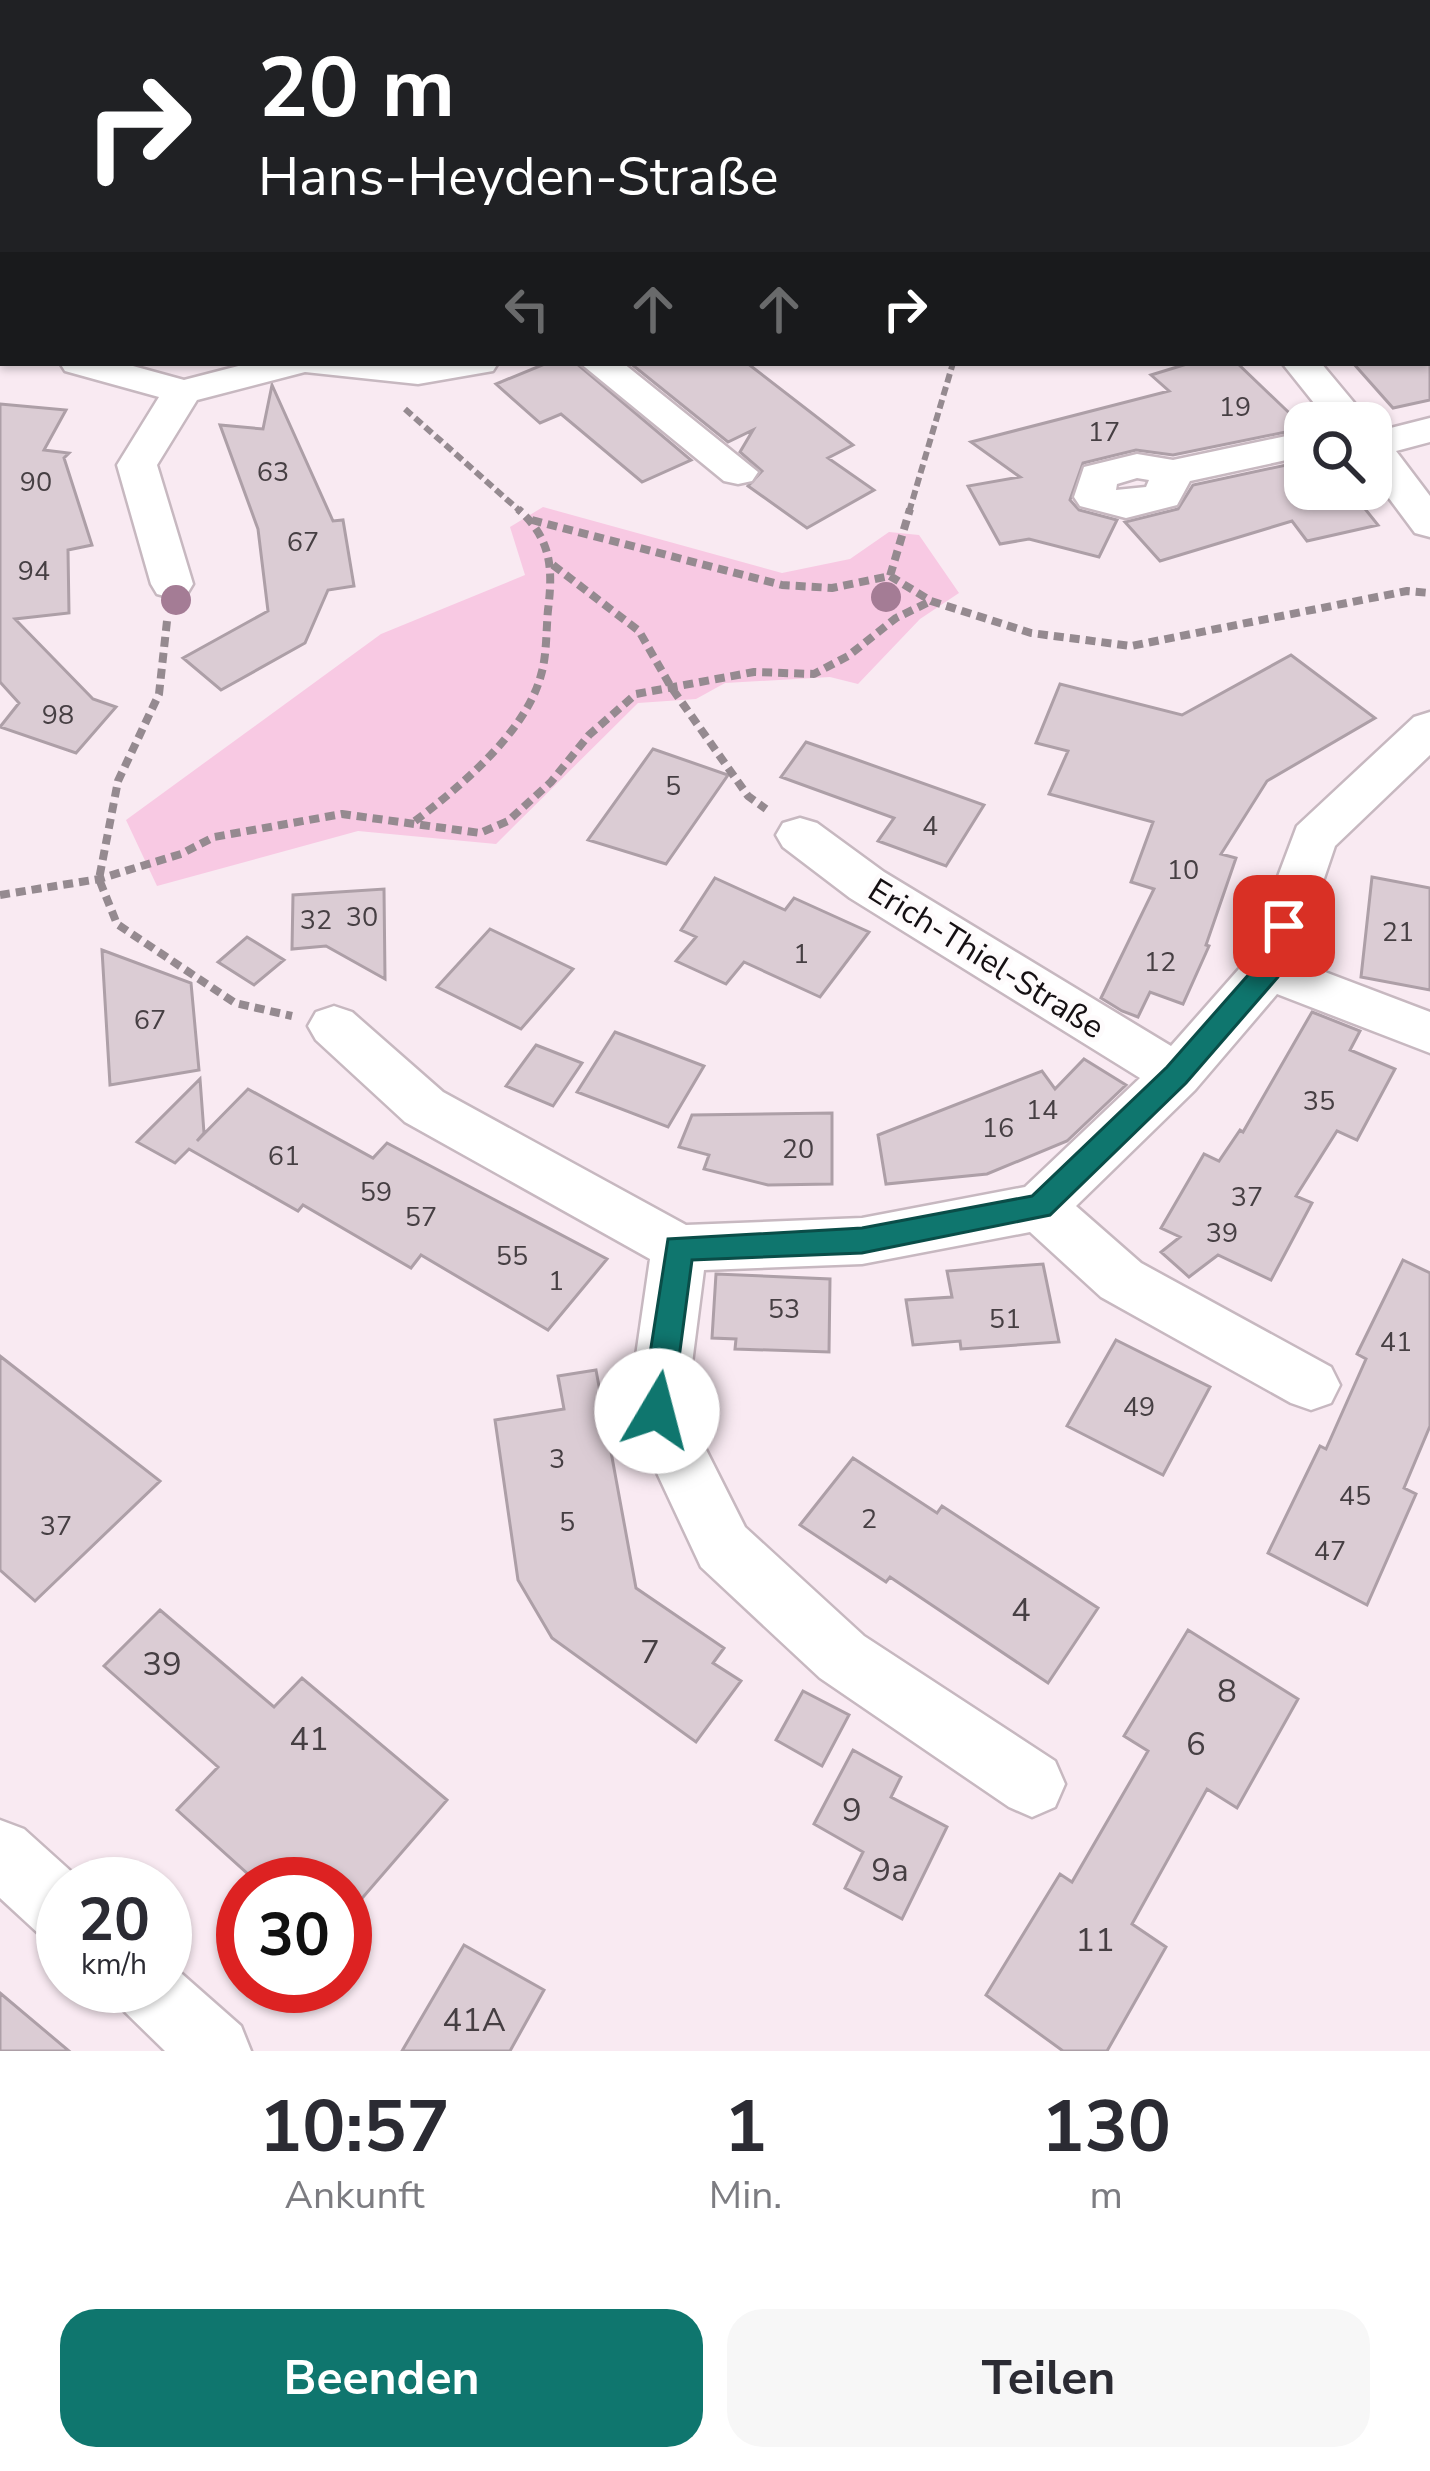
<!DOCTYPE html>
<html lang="de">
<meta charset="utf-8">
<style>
:root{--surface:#fff;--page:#f7f7f7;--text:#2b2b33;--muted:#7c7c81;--accent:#0f766e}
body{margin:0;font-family:"Nunito Sans",sans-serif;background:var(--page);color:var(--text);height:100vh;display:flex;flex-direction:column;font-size:45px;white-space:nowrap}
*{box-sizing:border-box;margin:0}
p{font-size:39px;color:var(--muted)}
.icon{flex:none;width:66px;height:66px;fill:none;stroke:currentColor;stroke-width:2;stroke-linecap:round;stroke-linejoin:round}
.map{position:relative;height:2051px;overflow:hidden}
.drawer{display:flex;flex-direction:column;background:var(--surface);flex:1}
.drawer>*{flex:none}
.top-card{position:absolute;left:0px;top:0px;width:1431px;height:366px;box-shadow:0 3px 9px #0004;background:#202124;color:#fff;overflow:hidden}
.controls{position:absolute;left:1284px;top:402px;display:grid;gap:24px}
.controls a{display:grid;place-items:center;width:108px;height:108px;border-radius:24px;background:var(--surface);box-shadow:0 3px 9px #0004;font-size:60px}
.speed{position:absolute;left:36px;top:1857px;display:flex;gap:24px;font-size:60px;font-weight:700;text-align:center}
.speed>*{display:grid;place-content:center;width:156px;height:156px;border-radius:50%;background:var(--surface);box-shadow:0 3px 9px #0004;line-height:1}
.speed small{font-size:30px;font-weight:400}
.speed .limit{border:18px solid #d22;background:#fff;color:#111}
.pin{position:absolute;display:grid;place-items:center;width:102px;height:102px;color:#fff;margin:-51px;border-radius:24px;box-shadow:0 6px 18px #0006}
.me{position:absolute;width:132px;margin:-66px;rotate:8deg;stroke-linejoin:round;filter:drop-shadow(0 0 9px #0008)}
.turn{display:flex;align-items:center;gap:42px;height:252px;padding:0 60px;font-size:54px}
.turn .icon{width:156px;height:156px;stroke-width:2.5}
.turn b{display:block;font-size:84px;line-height:102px}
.lanes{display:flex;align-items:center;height:114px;padding:0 60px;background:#0003;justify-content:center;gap:60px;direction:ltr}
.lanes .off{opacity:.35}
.eta{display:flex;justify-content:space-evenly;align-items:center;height:204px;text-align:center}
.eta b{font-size:72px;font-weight:700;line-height:84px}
.primary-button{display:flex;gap:24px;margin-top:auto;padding:24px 60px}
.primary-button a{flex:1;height:138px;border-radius:36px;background:var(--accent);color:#fff;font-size:48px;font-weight:700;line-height:138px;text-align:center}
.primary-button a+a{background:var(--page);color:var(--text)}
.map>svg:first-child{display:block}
</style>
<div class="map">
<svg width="1430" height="2051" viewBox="0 0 1430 2051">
<rect width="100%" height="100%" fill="#f9eaf2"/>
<!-- green -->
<path fill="#f8c9e3" d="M113,0H599L607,3H105Z
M543,507L782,573L850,559L889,532L919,535L959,593L920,619L858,684L830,677L725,683L696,699L638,703L496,844L358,831L157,886L126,820L381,634L525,575L510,527Z"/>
<!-- building -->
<path fill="#dbccd4" stroke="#ad9fa7" stroke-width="3" d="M547,363H576L691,460L642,482L561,414L540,423L496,384Z
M630,363H747L853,445L828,458L874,490L807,528L748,486L762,471L740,452L753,430L728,442Z
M1190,363H1237L1305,428L1173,455L1136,450L1083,463L1070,500L1079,510L1117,520L1099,557L1029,539L1000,544L968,486L1020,477L971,442L1169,391L1151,375Z
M1353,363H1430V400L1393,408Z
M272,385L333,521L343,520L354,586L328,590L305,643L221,690L183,658L268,611L258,529L220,425L263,429Z
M0,404L66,410L44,450L69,453L64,458L92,545L68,550L69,613L15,619L93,699L116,707L76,753L0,727L19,703L0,682Z
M1305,461V489H1349L1378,525L1307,541L1292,521L1160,561L1125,522L1178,509L1193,485Z
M1291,655L1375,718L1267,781L1221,854L1236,858L1206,945L1209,946L1183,1004L1150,992L1138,1017L1122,1011L1101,998L1154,889L1131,882L1153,822L1049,794L1068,751L1036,743L1060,684L1182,715Z
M806,742L852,758L984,805L946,866L878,841L894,818L781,777Z
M653,749L728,775L666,864L588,840Z
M1372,877L1430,888V990L1361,977Z
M715,878L785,910L794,898L869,932L820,997L744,962L726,984L676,961L696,937L681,930Z
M384,889L385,979L326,946L292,949L293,895Z
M490,929L573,969L521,1029L437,987Z
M247,937L284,960L254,985L218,962Z
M102,950L191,983L199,1070L110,1085Z
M1312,1012L1360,1031L1350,1050L1395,1069L1357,1140L1337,1131L1296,1196L1312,1203L1271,1280L1218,1255L1189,1277L1161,1252L1180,1237L1161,1228L1204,1154L1219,1161L1240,1130L1243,1132Z
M615,1032L704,1066L668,1127L577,1092Z
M536,1045L582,1063L553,1106L506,1086Z
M1084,1059L1126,1085L1067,1141L987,1174L886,1184L878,1135L1042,1071L1055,1089Z
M200,1079L204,1133L197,1141L248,1089L373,1158L387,1143L607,1259L548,1330L421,1255L411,1268L303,1205L298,1211L189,1149L175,1163L137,1142Z
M832,1113V1184L768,1185L704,1169L709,1155L679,1147L692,1115Z
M1403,1260L1430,1273V1426L1404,1488L1416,1494L1367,1605L1268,1553L1320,1446L1326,1449L1366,1359L1357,1354Z
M1043,1264L1059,1342L961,1349L960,1341L913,1345L906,1300L952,1297L947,1271Z
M716,1274L830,1279L829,1352L735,1349L736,1339L712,1338Z
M1116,1340L1210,1387L1163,1475L1067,1426Z
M0,1356L160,1481L35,1601L0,1570Z
M596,1370L636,1588L724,1648L713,1663L741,1681L696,1742L552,1638L518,1580L495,1420L564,1409L558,1376Z
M853,1458L937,1513L942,1506L1098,1608L1048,1683L890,1577L886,1582L800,1525Z
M160,1610L274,1707L302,1678L447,1800L345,1918V1884H259L177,1810L218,1767L104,1666Z
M1188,1630L1298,1699L1237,1808L1207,1789L1132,1924L1166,1947L1107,2051H1063L986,1995L1060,1874L1072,1882L1148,1751L1124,1736Z
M803,1691L849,1715L822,1766L776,1740Z
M853,1750L901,1777L891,1797L947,1827L902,1919L845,1888L863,1852L814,1824Z
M464,1945L544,1990L510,2051H402Z
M0,1993L69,2051H0Z"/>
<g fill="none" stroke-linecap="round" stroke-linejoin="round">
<!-- minor casing -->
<g stroke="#c7b8c0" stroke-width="5">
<path id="minor" d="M0,340H3V362H0Z
M60,363H122L184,380L250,363H498L493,371L418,384L305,372L197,400L157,465L193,584L187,594L172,598L157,594L151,584L117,465L159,397L65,371Z
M580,363H623L758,472L752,481L738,484L724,481Z
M1282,363H1321L1371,423H1330Z
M1430,418V442L1396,451L1430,496V537L1415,533L1371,474V433Z
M1305,432V456L1190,481L1177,505L1126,518L1080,506L1074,497L1084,467L1137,454L1173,460ZM1137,478L1149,480L1146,487L1116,490L1117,484Z
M1430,712V755L1335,846L1296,961L1430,1012V1053L1277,994L1195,1090L1076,1206L1141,1263L1331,1367L1340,1385L1331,1403L1311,1410L1291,1403L1101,1297L1030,1232L862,1264L704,1270L686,1410L745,1527L864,1636L1055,1761L1065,1784L1055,1807L1032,1817L1009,1807L820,1678L701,1567L628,1411L650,1259L405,1122L316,1040L308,1026L316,1012L334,1006L352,1012L443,1092L686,1225L862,1218L1025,1187L1140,1078L850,898L783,847L776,835L783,823L800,818L817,823L884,872L1171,1046L1246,961L1297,826L1414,717Z
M0,1820L24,1829L85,1884H63V1944L39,1934L0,1898Z
M165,1959L241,2026L251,2051H165L123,2010L112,1986H165Z"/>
</g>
<!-- path-far1 -->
<path stroke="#958a90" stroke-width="6" stroke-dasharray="9 4.5" stroke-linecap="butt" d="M965,0L969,3
M1207,0L1212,3
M780,3L788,0
M405,409L521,512
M909,512L953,363"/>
<!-- path -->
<path stroke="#958a90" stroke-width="8" stroke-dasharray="10 6" stroke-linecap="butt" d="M532,520L782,585L832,588L890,576L910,509
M553,565L639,631L671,687L748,796L766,809
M890,576L931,601L1031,633L1131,646L1407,591L1430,593
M167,621L159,694L118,781L99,879L117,924L235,1003L292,1016
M415,821C460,787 526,732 541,675C547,655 546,631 548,610C553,569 552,539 518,509
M0,895L99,879L181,854L214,837L342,814L480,833L508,821L551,782L589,735L636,694L754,672L814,674L848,656L896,618L931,601"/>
<!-- minor -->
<use href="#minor" fill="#fff" fill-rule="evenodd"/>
</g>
<!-- trees -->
<g fill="#a47c95">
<circle cx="886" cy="597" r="15"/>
<circle cx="176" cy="600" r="15"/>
</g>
<!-- route -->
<path fill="#0f766e" stroke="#0a4d48" stroke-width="3" d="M1284,916L1297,926L1278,977L1186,1083L1050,1215L862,1253L692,1260L672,1411L668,1421L657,1425L646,1421L641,1411L668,1239L862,1228L1032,1196L1167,1067L1257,965L1271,926Z"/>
<g text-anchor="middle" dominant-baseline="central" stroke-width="10" stroke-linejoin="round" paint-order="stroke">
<!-- number labels -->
<g font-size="27" fill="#463f43">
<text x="1235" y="407">19</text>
<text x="1104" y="432">17</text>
<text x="273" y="472">63</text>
<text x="36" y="482">90</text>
<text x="303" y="542">67</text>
<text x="34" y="571">94</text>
<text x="58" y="715">98</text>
<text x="673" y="786">5</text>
<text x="930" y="826">4</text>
<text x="1183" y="870">10</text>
<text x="362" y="917">30</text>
<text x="316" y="920">32</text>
<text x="1398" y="932">21</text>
<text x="801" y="954">1</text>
<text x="1160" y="962">12</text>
<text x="150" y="1020">67</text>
<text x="1319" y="1101">35</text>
<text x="1042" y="1110">14</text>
<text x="998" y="1128">16</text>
<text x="798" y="1149">20</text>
<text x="284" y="1156">61</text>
<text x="376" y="1192">59</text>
<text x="1247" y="1197">37</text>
<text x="421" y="1217">57</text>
<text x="1222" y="1233">39</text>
<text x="512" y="1256">55</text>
<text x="556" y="1281">1</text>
<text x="784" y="1309">53</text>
<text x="1005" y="1319">51</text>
<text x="1396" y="1342">41</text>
<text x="1139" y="1407">49</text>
<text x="557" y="1459">3</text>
<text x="1355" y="1496">45</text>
<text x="869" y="1519">2</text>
<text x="567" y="1522">5</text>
<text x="56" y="1526">37</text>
<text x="1330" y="1551">47</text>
</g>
<!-- street labels -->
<g font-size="33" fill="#151013" stroke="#fefbfc">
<text transform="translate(986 959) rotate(32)">Erich-Thiel-Straße</text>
</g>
<!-- near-number labels -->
<g font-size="33" fill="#463f43">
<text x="1021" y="1610">4</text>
<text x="650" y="1652">7</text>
<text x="162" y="1664">39</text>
<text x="1227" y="1691">8</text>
<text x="309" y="1739">41</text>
<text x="1196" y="1744">6</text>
<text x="852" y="1810">9</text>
<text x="890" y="1870">9a</text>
<text x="1095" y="1940">11</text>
<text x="474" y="2020">41A</text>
</g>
</g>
</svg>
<div class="controls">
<a><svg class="icon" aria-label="search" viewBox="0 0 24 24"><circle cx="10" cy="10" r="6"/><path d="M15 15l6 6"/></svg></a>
</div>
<div class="speed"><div>20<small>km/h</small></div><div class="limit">30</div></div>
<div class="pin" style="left:1284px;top:926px;background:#d93025"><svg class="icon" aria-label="arrive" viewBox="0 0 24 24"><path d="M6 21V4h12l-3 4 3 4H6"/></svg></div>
<svg class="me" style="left:657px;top:1411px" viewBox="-20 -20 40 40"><circle r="19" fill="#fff"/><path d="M0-13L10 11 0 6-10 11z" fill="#0f766e"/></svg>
<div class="top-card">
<div class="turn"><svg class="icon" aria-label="right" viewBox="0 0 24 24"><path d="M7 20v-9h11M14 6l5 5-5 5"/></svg><div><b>20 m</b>Hans-Heyden-Straße</div></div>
<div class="lanes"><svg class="icon off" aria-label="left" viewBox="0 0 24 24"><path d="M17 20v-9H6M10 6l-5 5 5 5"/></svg><svg class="icon off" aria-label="ahead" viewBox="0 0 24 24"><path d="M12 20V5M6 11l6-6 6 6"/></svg><svg class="icon off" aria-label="ahead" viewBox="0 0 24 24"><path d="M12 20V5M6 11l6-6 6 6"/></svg><svg class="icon" aria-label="right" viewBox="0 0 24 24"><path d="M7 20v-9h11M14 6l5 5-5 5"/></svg></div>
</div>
</div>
<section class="drawer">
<div class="eta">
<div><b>10:57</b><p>Ankunft</p></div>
<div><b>1</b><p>Min.</p></div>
<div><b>130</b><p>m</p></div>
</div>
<div class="primary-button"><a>Beenden</a><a>Teilen</a></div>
</section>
